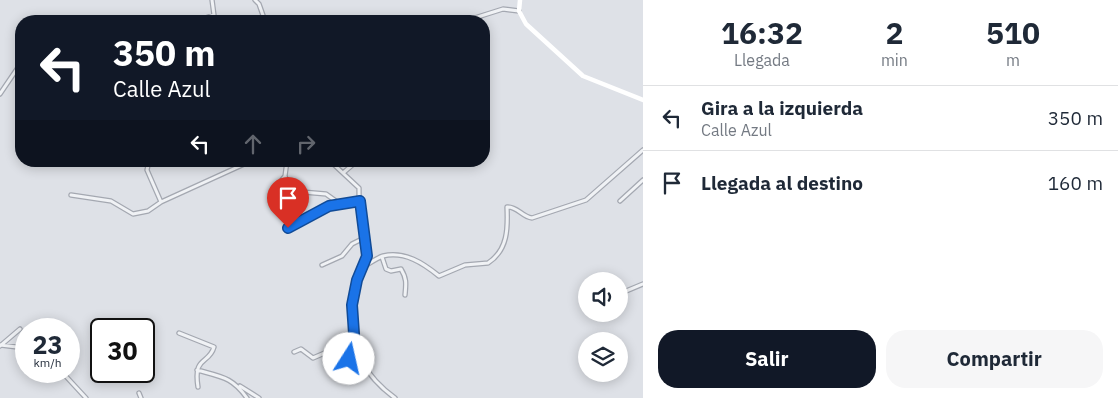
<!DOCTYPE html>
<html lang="es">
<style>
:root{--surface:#fff;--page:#f6f6f7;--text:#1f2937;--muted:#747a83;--line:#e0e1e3;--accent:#111827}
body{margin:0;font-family:"IBM Plex Sans",sans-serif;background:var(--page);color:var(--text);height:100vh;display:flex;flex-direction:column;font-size:19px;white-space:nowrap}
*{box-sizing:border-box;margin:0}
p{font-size:16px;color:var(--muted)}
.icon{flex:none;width:28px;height:28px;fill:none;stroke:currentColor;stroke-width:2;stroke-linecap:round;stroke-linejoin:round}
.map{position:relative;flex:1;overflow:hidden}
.panel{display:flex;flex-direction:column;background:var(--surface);width:475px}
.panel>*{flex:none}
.hud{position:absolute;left:15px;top:15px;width:475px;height:152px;border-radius:20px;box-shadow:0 2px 12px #0003;background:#111827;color:#fff;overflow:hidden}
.buttons{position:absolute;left:578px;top:272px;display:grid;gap:10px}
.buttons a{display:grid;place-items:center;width:50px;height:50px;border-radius:50%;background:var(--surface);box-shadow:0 2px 12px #0003;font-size:25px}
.speed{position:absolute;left:15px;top:318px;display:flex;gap:10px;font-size:25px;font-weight:700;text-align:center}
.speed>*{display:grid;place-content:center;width:65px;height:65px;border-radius:50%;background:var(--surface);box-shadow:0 2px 12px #0003;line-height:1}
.speed small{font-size:12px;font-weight:400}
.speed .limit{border:2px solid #111;border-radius:8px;background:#fff;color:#111}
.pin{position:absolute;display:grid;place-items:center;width:42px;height:42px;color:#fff;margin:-51px -21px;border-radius:50% 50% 50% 0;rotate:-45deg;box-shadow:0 0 5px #0007}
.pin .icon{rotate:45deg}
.me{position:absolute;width:55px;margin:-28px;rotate:10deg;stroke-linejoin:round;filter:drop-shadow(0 0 4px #0008)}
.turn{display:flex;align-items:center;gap:18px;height:105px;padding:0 15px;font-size:22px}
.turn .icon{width:65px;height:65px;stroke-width:2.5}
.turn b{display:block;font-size:35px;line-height:42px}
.lanes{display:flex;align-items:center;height:48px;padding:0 15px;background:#0003;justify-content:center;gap:25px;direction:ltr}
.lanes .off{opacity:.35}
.eta{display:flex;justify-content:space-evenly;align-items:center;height:85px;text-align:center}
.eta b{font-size:30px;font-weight:800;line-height:35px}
.action{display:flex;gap:10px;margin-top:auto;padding:10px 15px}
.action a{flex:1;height:58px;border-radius:20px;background:var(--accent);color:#fff;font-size:20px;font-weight:800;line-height:58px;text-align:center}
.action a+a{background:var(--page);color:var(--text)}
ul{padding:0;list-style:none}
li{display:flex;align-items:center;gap:15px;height:65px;padding:0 15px;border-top:1px solid var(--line)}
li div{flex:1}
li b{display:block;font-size:19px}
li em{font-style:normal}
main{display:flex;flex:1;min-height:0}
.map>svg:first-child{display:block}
</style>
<main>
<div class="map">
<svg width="643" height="398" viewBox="0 0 643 398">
<rect width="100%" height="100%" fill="#dee1e7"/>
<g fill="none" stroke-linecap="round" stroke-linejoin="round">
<!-- street casing -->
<g stroke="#a4a8b1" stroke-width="5.5">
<path id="street" d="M255,0L259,4L265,21
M196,21L214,15L212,0
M465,21L503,9L519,11
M0,94L21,63
M149,161L147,170L161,202
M330,161L359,188C359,197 359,206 360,215C361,226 369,246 367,256C366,264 358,278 355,288C343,334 357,370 395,398
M343,173L357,161
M285,176L273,191L283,196L289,188L285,176L287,161
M303,192L326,194L340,204
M71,195L111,201L133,214L148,211L161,202L251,161
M620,201L643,180
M288,228L329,206L359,201
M382,257L386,269L391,271L401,269C407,279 406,284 405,295
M322,265L342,256L352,244L364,238
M362,268C369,264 376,258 383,256C405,251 423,263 439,276L465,265L488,263C508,250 508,228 507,207C517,206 522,217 532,218L586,200L643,150
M619,294L643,284
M179,333L214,347C209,365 193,355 198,387
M0,345L17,347L26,352
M0,346L20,329
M294,352L301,349L313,358L327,352L347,361L354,348
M197,370C222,377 232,377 247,398
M61,371L86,398
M240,386L259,398
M139,393L141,398"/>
</g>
<!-- street -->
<use href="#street" stroke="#f0f2f5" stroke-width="3"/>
<!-- secondary -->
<path stroke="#fff" stroke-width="4.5" d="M520,0L519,11L526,24L583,76L643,100"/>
</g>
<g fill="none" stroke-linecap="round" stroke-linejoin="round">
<!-- route casing -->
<g stroke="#114b97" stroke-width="12">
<path id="route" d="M288,228L329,206L360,201L367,256L357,280L352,305L355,348L349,359"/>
</g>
<!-- route -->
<use href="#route" stroke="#1a73e8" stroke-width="9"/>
</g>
</svg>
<div class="buttons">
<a><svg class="icon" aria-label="sound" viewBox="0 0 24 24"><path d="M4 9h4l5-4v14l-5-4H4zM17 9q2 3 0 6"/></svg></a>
<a><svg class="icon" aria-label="layers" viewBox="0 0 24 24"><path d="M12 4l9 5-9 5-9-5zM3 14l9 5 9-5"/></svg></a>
</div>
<div class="speed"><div>23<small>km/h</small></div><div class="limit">30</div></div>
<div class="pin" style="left:288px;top:228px;background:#d93025"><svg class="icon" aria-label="arrive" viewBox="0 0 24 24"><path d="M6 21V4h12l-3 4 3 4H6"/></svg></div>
<svg class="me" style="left:349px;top:359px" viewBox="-20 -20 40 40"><circle r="19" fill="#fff"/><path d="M0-13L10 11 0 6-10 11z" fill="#1a73e8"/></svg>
<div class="hud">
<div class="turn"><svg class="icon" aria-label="left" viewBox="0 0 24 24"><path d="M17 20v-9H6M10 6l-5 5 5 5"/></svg><div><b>350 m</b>Calle Azul</div></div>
<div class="lanes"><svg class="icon" aria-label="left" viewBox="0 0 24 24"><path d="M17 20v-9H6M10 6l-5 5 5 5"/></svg><svg class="icon off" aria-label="ahead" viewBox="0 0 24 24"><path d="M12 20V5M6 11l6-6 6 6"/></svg><svg class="icon off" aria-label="right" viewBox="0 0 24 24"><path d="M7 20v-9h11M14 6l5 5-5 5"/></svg></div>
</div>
</div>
<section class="panel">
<div class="eta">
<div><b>16:32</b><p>Llegada</p></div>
<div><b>2</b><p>min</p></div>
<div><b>510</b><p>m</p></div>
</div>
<ul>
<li><svg class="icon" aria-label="left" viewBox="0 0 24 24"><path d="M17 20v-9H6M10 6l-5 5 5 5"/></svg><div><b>Gira a la izquierda</b><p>Calle Azul</p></div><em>350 m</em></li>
<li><svg class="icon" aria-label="arrive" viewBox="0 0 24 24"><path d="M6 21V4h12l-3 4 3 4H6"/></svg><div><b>Llegada al destino</b></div><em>160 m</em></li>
</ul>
<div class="action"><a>Salir</a><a>Compartir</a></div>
</section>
</main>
